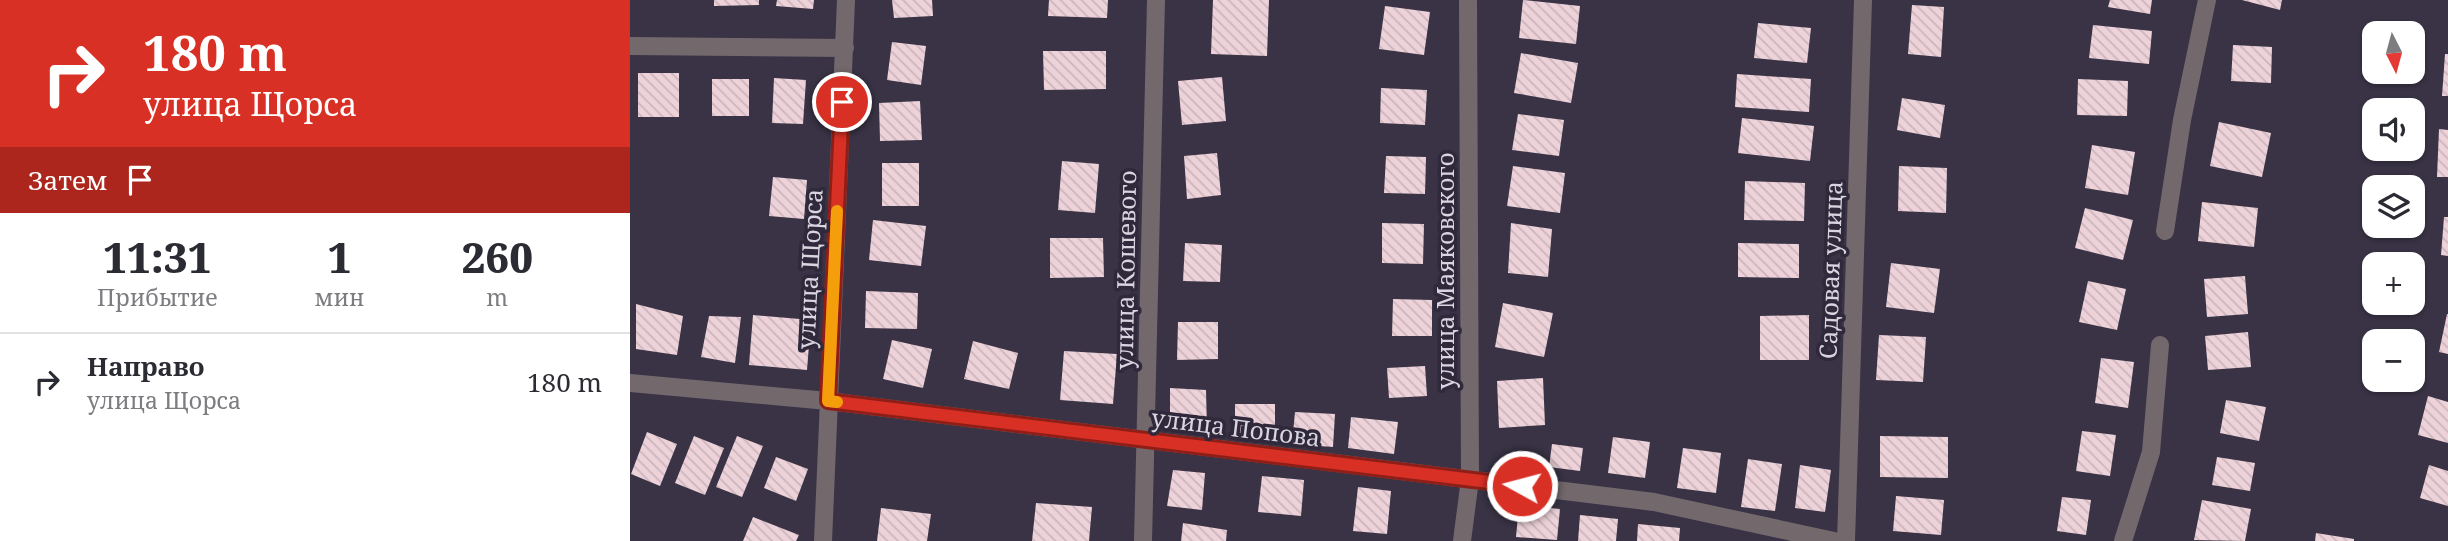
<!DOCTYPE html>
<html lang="ru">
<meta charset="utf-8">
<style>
:root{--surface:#fff;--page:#f2f2f3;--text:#2b2b33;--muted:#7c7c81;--line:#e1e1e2}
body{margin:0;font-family:"Noto Serif",serif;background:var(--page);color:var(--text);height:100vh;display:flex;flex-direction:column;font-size:26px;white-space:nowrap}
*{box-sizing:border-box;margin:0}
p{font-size:23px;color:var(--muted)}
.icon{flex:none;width:38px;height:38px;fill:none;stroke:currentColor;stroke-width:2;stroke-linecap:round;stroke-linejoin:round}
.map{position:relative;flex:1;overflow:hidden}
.details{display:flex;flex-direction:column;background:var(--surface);width:630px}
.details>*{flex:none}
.top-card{background:#d93025;color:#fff;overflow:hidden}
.needle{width:46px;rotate:174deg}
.fabs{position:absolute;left:1732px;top:21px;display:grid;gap:14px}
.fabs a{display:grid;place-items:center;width:63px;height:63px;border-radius:14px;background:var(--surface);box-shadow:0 2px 5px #0004;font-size:35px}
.pin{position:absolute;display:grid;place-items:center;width:60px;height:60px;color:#fff;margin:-30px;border:4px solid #fff;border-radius:50%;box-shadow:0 2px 7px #0007}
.me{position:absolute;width:77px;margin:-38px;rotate:277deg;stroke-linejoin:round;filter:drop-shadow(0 0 5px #0008)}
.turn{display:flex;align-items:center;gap:24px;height:147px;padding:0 28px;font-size:32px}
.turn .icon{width:91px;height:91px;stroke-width:2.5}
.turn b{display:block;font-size:49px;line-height:60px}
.then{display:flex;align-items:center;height:66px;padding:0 28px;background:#0003;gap:14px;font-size:26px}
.eta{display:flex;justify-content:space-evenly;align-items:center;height:119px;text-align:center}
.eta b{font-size:42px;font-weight:800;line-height:49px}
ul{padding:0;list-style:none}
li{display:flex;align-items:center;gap:21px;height:98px;padding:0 28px;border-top:2px solid var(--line)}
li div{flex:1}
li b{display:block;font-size:26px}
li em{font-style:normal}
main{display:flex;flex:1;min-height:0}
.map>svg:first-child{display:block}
</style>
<main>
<section class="details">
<div class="top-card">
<div class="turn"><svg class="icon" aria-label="right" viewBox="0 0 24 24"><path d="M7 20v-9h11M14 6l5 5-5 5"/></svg><div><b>180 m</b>улица Щорса</div></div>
<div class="then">Затем<svg class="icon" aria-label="arrive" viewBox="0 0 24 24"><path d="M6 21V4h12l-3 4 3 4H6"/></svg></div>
</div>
<div class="eta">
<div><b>11:31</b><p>Прибытие</p></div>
<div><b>1</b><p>мин</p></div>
<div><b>260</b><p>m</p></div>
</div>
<ul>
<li><svg class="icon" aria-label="right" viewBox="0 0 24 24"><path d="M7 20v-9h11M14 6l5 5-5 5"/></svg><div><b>Направо</b><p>улица Щорса</p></div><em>180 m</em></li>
</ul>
</section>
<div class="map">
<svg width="1818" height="541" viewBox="0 0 1818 541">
<defs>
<pattern id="building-back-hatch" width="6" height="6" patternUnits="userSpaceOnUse" patternTransform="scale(1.75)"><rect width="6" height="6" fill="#edd2d9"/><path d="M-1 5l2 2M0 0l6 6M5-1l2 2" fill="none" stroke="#cbb5bb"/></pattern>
</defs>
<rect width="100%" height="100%" fill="#393345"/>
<!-- building -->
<path fill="url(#building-back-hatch)" d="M84,0H129V5L84,6Z
M147,0H184L183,9L146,6Z
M262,0H302L303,16L264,18Z
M419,0H478L477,18L418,16Z
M583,0H639L637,56L581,54Z
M893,0L950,6L946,44L889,38Z
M1480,0H1522L1520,14L1478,7Z
M1612,0H1652L1650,10Z
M1282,5L1314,7L1311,57L1278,54Z
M755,6L800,12L794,55L749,49Z
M1128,23L1181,28L1177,63L1124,58Z
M1463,25L1522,31L1519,64L1459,58Z
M262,42L296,46L291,85L257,80Z
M1603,45L1642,47L1641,83L1601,81Z
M413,51H476V89L414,90Z
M891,53L948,63L941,103L884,93Z
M1815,54H1818V96H1812Z
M8,73H49V117H8Z
M1107,74L1181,79L1179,112L1105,107Z
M592,77L596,121L552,125L548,81Z
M144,78L176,80L173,124L142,123Z
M82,79H119V116H82Z
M1448,79L1498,81L1497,116L1447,115Z
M751,88L797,90L795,125L750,123Z
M1272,98L1315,105L1310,138L1267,130Z
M290,101L292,140L250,141L249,103Z
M888,114L934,120L929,156L882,150Z
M1112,118L1184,126L1180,161L1108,153Z
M1589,122L1641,133L1632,177L1580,166Z
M1809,129L1818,130V177H1807Z
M1462,145L1505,152L1498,195L1455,188Z
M587,153L591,195L557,199L554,156Z
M756,156L796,157L795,194L754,193Z
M432,161L469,164L465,213L428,210Z
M252,163H289V206H252Z
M883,166L935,173L930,213L877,206Z
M1269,166L1317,168L1316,213L1268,211Z
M143,177L177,180L174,219L139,216Z
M1115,181L1175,183L1174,221L1114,220Z
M1572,202L1628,208L1624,247L1568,241Z
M1455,208L1503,220L1493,260L1445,248Z
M1814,217H1818V256L1811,255Z
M243,220L296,226L291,266L239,260Z
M752,223L794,224L793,264L752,263Z
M881,223L922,229L918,277L878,273Z
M420,238H473L474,277L420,278Z
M555,243L592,245L590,282L553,281Z
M1108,243L1169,244V278L1108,277Z
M1261,263L1310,269L1304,313L1256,307Z
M1615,276L1618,314L1577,317L1574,279Z
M1458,281L1496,289L1487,330L1449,322Z
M236,291L288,293L287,329L235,328Z
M763,299L802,300V336H762Z
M873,303L923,313L914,357L865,347Z
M6,304L53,316L47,355L6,349Z
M1817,314H1818V354L1809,352Z
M123,315L181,320L177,370L119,365Z
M1179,315V360H1130V316Z
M79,316L111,317L105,363L71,357Z
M548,322H588V359L547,360Z
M1618,332L1621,367L1578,370L1575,336Z
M1249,335L1296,337L1293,382L1246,380Z
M262,340L302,349L293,388L253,379Z
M343,341L388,353L379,389L334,379Z
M434,351L487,354L483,404L430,400Z
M1471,358L1504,362L1498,408L1465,403Z
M795,366L797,396L759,398L757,368Z
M913,378L915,425L869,428L867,381Z
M540,388L576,390L577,430L540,429Z
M1798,396L1818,402V443L1788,435Z
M1596,400L1636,407L1629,441L1590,433Z
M605,404H645V438L605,437Z
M665,412L705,414L703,447L662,444Z
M721,417L768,422L764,454L718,448Z
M1452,431L1486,435L1480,476L1446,471Z
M17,432L47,444L30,486L1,474Z
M64,436L94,448L75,495L45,483Z
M107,436L133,446L112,497L86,487Z
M1250,436L1318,437V478L1250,477Z
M983,437L1020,442L1015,478L978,473Z
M922,444L953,448L950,471L919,467Z
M1053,448L1091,453L1086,493L1047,488Z
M146,457L178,469L166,501L134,488Z
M1587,457L1625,463L1620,491L1582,485Z
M1118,459L1152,464L1145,511L1111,507Z
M1170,465L1201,470L1195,512L1165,508Z
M1799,465L1818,471V506L1790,498Z
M543,470L575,473L572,510L537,506Z
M632,476L674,480L671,516L628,512Z
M728,487L761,491L757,534L723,531Z
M1266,496L1314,500L1311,535L1263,531Z
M1432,497L1461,500L1456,535L1427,531Z
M1572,500L1621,509L1615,541L1564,540Z
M406,503L462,507L459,541H402Z
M889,505L930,509L927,540L886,537Z
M251,508L301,514L297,541H247Z
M950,515L988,519L986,541H948Z
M123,517L169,535L166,541H113Z
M553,523L597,530L596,541H551Z
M1008,524L1050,528L1049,541H1007Z
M1686,533L1724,539V541H1685Z"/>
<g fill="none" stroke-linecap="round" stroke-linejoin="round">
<!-- minor -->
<path stroke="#73696d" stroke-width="18" d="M0,46L215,48
M1535,231L1552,120L1577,0
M0,383L198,401L1024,502L1204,541
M193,541L216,0
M513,541L526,0
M832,541L840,479L838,0
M1216,541L1233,0
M1493,541L1521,452L1530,345"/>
</g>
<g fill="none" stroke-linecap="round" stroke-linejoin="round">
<!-- route casing -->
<g stroke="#8d1f18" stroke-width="18">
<path id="route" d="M212,102L198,401L892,486"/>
</g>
<!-- route -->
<use href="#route" stroke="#d93025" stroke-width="12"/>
<!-- slow -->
<path stroke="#f59e0b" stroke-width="12" d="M207,211L198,401L207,402"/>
</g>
<g text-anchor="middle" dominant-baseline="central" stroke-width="7" stroke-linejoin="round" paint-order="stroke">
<!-- street labels -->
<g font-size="24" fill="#d8d5e1" stroke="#2f293b">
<text transform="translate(179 269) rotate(-87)">улица Щорса</text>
<text transform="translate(495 270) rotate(-89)">улица Кошевого</text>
<text transform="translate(1200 270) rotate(-88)">Садовая улица</text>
<text transform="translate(814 271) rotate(-90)">улица Маяковского</text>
<text transform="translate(606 427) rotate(7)">улица Попова</text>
</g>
</g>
</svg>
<div class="fabs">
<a><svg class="needle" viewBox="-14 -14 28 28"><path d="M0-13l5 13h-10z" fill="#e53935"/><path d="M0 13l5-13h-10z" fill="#7c7c81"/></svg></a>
<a><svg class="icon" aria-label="sound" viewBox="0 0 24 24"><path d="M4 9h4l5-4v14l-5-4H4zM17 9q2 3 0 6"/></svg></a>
<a><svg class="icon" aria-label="layers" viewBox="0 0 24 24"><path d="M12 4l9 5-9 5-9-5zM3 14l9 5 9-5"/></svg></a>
<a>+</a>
<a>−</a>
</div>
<div class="pin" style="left:212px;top:102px;background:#d93025"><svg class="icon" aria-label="arrive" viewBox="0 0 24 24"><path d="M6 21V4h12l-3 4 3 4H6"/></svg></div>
<svg class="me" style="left:892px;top:486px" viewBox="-20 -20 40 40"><circle r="17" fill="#d93025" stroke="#fff" stroke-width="3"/><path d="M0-11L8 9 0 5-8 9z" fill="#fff"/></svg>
</div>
</main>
